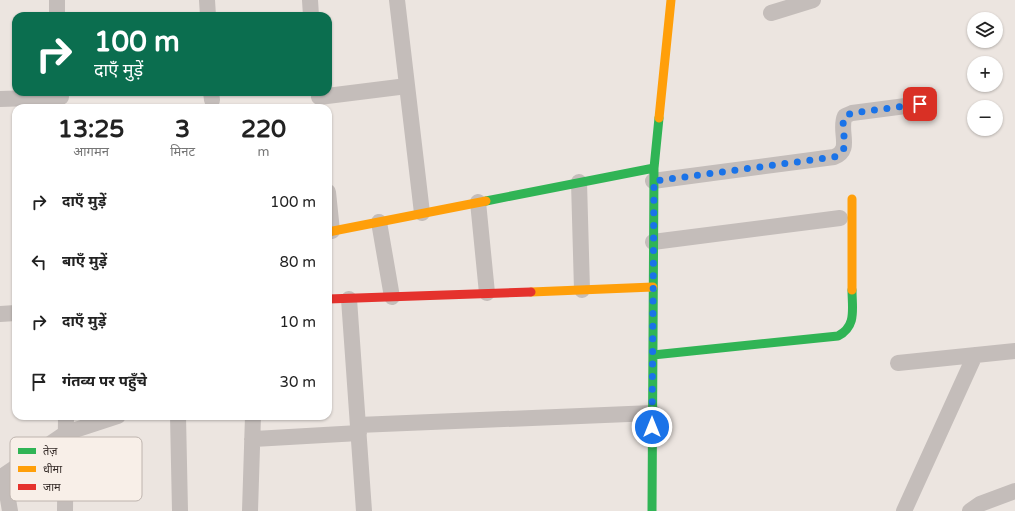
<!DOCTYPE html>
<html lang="hi">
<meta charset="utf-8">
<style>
:root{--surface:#fff;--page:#f2f2f2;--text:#222;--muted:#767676}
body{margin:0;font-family:"Varela Round","Noto Sans Devanagari",sans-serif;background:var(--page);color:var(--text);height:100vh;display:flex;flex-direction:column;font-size:15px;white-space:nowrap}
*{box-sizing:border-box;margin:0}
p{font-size:13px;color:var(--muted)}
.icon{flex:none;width:22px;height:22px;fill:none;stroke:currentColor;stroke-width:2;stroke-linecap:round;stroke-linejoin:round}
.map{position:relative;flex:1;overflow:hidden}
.panel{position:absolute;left:12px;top:104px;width:320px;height:316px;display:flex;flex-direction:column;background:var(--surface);border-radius:12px;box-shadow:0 1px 3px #0004}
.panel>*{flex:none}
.hud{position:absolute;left:12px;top:12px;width:320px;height:84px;border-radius:12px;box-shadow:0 1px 3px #0004;background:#0b6e4f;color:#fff;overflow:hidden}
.controls{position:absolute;left:967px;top:12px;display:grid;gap:8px}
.controls a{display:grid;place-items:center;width:36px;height:36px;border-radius:50%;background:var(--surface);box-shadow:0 1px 3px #0004;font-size:20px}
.pin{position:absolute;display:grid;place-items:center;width:34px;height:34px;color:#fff;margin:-17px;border-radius:8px;box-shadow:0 2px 6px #0006}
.me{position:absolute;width:44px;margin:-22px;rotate:0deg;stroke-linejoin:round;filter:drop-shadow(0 0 3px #0008)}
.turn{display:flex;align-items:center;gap:14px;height:84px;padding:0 16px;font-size:18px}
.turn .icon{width:52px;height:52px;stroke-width:2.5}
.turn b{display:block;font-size:28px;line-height:34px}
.eta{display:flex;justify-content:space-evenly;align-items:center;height:68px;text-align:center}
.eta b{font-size:24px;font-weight:700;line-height:28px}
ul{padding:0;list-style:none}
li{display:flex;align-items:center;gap:12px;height:60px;padding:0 16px}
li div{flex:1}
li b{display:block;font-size:15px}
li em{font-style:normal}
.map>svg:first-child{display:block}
</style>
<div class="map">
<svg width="1015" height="511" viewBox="0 0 1015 511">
<rect width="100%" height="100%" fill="#ece5e0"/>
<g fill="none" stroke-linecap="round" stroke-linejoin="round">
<!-- street -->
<path stroke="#c4bdba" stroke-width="16" d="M57,0V16
M207,0L208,16
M310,0L311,16
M397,0L422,213
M771,13L813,0
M211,92L212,100
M319,97L407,86
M0,99L61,97
M653,181L834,157C853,150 838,131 845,116L852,113L921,104
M579,182L582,290
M328,192L332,231
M478,202L487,293
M379,222L392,297
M653,242L840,218
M349,299L364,511
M0,314L16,313
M898,363L1015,351
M178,416L180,511
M358,425L653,413
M252,439L359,433
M4,476L10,511
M0,478L66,433L118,416
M65,511L66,416
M250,511L253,416
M904,511L975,355
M970,511L980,504L1015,491"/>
<!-- fast -->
<path stroke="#30b455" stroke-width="9" d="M486,201L654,168
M653,355L838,336C857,326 852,309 852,290
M652,511L654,168L659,118"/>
<!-- slow -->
<path stroke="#ff9f0a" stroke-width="9" d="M659,118L671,0
M852,199V290
M328,232L486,201
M531,292L653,287"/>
<!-- jam -->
<path stroke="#e5322d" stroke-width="9" d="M328,299L531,292"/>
</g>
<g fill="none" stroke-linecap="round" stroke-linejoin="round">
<!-- route -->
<path stroke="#1a73e8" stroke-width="7" stroke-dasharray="0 12.6" d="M652,427L654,181L834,157C854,150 838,131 845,116L852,113L920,104"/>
</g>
<!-- legend -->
<rect x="10" y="437" width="132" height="64" rx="6" fill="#f8efe8" stroke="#beb4ae" stroke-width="1"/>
<rect x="18" y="448" width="18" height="6" fill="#30b455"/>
<rect x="18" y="466" width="18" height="6" fill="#ff9f0a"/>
<rect x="18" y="484" width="18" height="6" fill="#e5322d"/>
<g font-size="11" fill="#352b28">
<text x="43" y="455">तेज़</text>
<text x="43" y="473">धीमा</text>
<text x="43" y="491">जाम</text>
</g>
</svg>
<div class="controls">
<a><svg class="icon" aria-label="layers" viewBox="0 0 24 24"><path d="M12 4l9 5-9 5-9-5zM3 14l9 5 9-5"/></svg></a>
<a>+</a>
<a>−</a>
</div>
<div class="pin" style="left:920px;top:104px;background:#d93025"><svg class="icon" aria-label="arrive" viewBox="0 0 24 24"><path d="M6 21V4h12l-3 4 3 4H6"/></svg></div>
<svg class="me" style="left:652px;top:427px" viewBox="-20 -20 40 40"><circle r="17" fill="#1a73e8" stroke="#fff" stroke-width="3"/><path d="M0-11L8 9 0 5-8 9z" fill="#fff"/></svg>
<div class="hud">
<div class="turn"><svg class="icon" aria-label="right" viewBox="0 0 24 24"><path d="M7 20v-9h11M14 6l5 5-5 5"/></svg><div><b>100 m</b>दाएँ मुड़ें</div></div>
</div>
<section class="panel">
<div class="eta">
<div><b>13:25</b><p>आगमन</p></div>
<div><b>3</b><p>मिनट</p></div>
<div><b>220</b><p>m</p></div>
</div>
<ul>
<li><svg class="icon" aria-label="right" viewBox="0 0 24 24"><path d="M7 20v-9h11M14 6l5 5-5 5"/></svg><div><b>दाएँ मुड़ें</b></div><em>100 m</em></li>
<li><svg class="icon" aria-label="left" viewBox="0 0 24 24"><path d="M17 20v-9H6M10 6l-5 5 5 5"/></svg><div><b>बाएँ मुड़ें</b></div><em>80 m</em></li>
<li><svg class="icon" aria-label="right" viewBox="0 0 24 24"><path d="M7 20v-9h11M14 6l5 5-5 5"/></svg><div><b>दाएँ मुड़ें</b></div><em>10 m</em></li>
<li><svg class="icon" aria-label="arrive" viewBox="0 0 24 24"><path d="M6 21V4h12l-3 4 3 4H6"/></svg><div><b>गंतव्य पर पहुँचे</b></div><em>30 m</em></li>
</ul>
</section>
</div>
